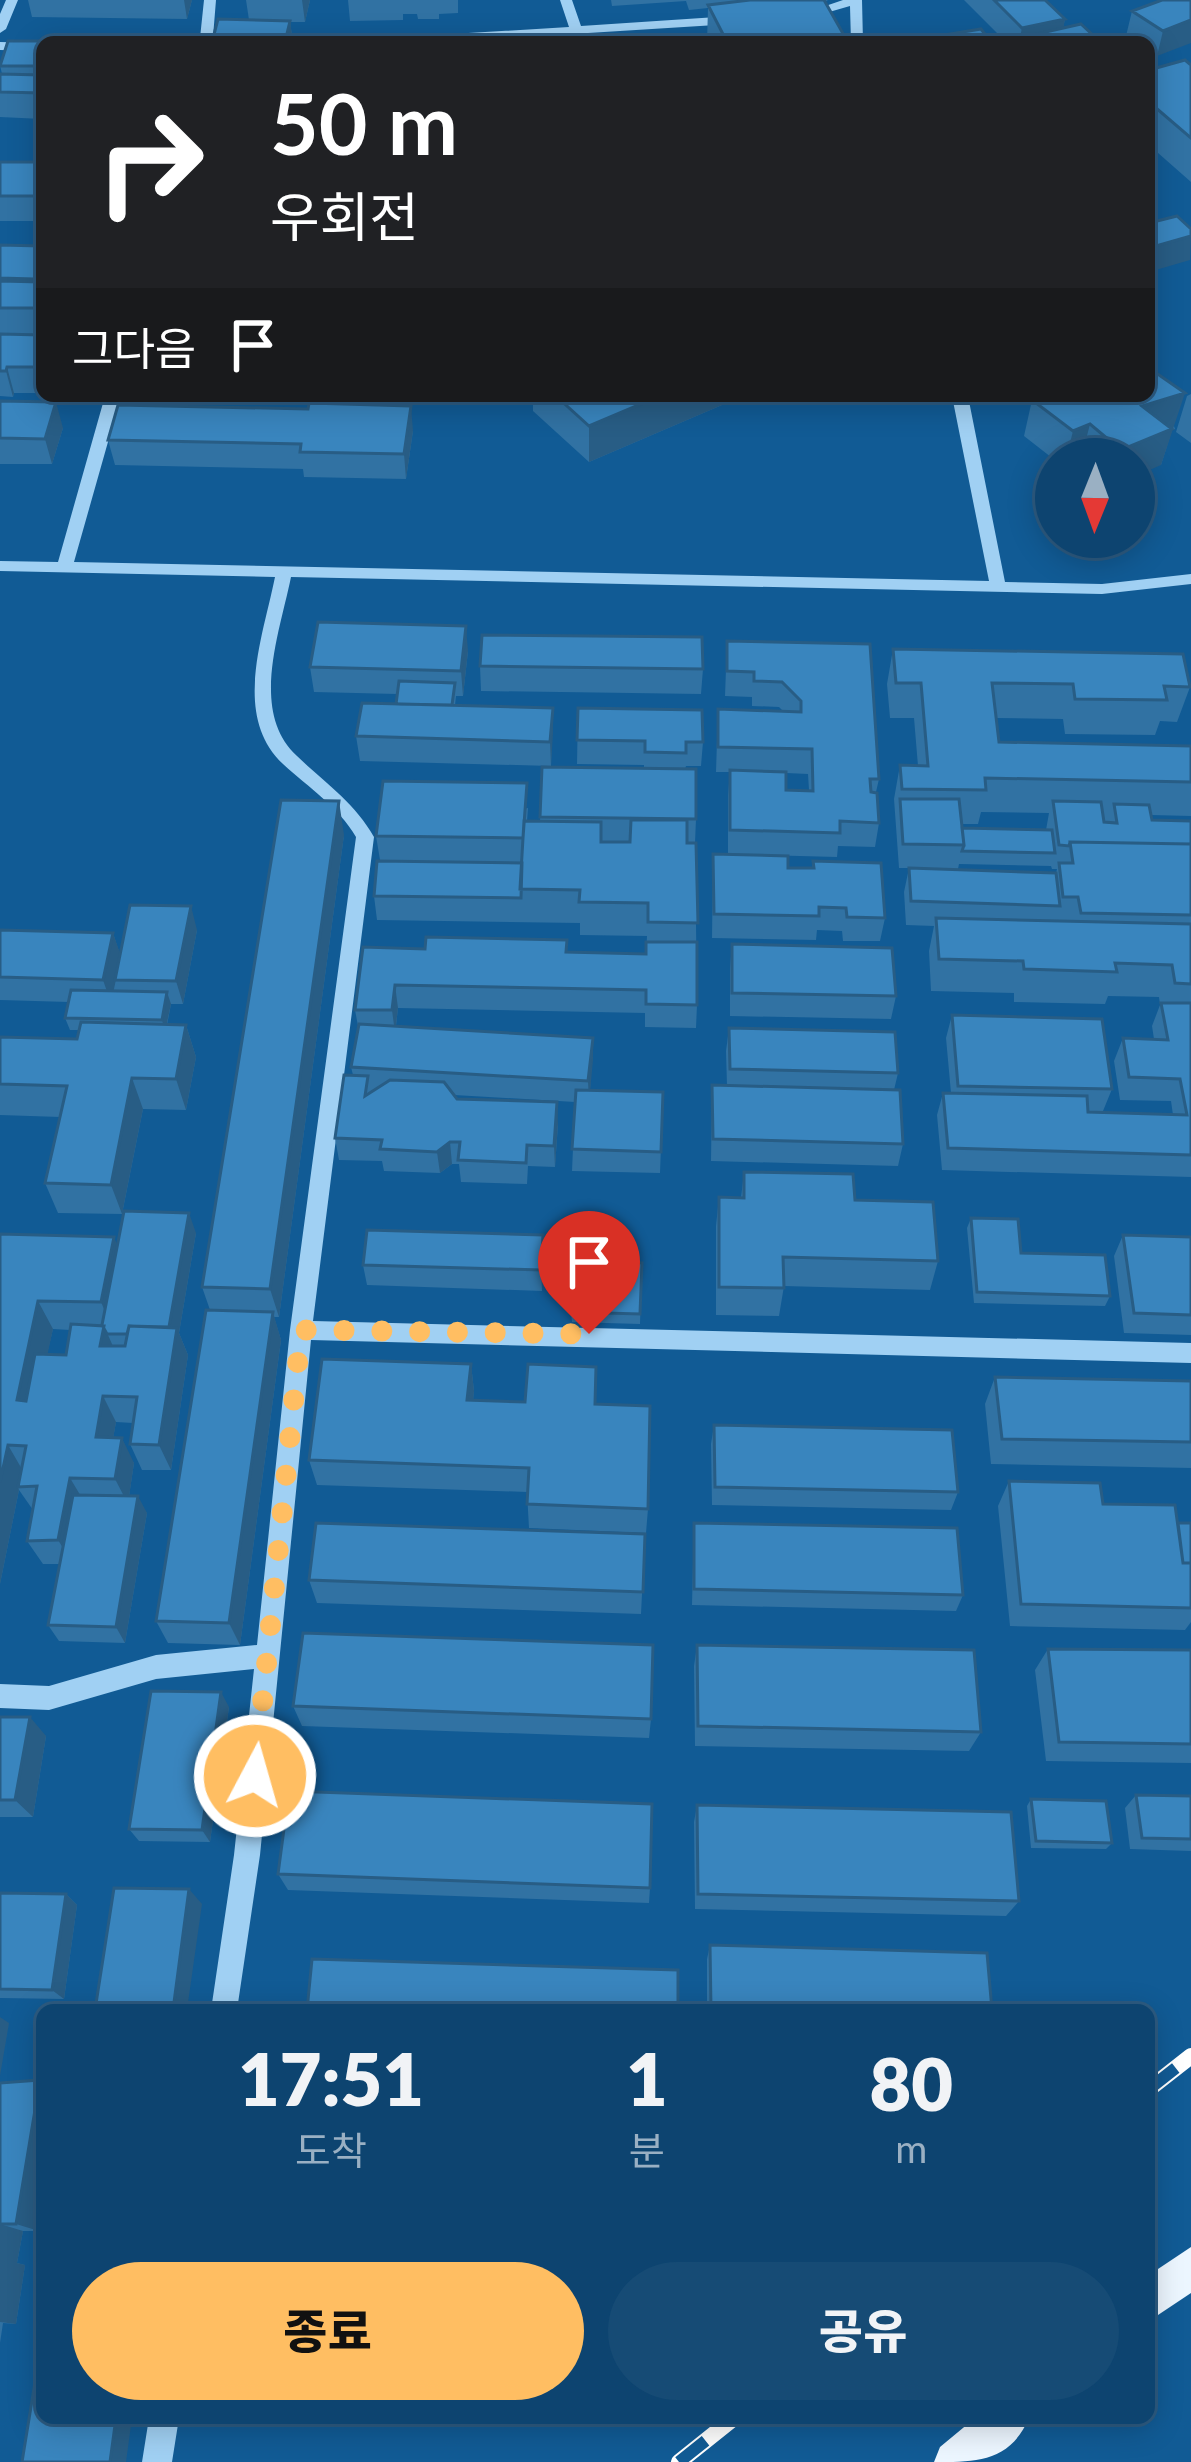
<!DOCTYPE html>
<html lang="ko">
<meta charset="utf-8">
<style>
:root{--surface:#0d4470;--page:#164b75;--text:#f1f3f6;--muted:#9ab0c3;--line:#2d5c83;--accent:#ffbe62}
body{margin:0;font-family:Lato,"Noto Sans KR",sans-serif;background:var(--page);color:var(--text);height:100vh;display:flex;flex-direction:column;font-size:45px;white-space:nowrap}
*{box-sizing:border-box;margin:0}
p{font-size:39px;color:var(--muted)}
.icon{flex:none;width:66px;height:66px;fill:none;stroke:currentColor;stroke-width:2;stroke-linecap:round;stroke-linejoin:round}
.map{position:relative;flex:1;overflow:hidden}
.drawer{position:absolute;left:36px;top:2004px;width:1119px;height:420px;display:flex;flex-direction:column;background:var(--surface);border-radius:18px;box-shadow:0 6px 30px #0003,0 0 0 3px var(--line)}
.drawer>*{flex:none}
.hud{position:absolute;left:36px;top:36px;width:1119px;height:366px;border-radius:18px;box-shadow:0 6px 30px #0003,0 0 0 3px var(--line);background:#202124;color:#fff;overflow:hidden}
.needle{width:78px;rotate:181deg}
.fabs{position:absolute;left:1035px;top:438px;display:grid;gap:24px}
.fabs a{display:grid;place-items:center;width:120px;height:120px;border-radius:50%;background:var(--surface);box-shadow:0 6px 30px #0003,0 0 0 3px var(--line);font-size:60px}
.pin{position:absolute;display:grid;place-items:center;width:102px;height:102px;color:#fff;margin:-123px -51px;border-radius:50% 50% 50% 0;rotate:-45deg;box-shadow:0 0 12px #0007}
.pin .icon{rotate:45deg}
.me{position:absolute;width:132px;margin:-66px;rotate:6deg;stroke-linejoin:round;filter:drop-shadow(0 0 9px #0008)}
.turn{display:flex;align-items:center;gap:42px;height:252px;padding:0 36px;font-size:54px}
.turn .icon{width:156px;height:156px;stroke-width:2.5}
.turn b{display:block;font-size:84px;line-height:102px}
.then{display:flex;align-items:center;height:114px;padding:0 36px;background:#0003;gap:24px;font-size:45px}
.eta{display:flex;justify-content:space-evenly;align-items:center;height:204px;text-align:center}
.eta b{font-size:72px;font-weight:800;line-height:84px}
.button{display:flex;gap:24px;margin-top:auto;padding:24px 36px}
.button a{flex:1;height:138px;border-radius:72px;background:var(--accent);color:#111;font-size:48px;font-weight:800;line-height:138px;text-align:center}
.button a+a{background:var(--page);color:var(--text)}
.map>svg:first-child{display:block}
</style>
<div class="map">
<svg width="1191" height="2462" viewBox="0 0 1191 2462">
<rect width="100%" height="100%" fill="#115b95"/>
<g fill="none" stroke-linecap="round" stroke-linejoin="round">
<!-- minor -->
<path fill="#a0d0f3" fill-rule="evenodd" d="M6,0H18L6,29L0,33V14Z
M204,0H216L213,37L267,34L385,38L569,27L560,0H572L581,26L732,16L738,20L732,24L445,42H188L200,38Z
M843,0H862L863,42H851L850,6L805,19L799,15Z
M0,42L42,43V51L0,50Z
M105,396H121L74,562L989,581L952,396H968L1005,582L1102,584L1191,574V584L1102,594L291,577C280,632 249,712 297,756C325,783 354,802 374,837L313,1321L1191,1343V1363L311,1340L260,1855L237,2010H211L234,1855L254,1669L156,1679L49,1710L0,1708V1684L49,1686L156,1655L257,1645L290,1330L356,837C338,806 309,788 283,764C232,716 263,637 275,577L0,571V561L58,562Z
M149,2418H179L172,2462H142Z"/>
<!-- major -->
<path fill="#ecf6ff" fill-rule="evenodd" d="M1191,2247V2293L1149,2321V2275Z
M975,2418H1029C1010,2462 976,2462 934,2462L940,2447Z"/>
<!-- rail casing -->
<g stroke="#fff" stroke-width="16">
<path id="rail" d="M1149,2089L1191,2056
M679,2462L734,2418"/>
</g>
<!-- rail -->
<use href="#rail" stroke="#115b95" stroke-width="12" stroke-dasharray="34" stroke-linecap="butt"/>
</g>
<!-- wall -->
<path fill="#3172a3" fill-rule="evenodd" d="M28,0H192L187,19L32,17Z
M246,0H310L305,22H290L293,42H212L249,20Z
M348,0H458V13L439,14V19H418L417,14H403V20L350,21Z
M611,0H828L825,2L845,42H707L708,8L689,10L686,1L612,6Z
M964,0H1045L1065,19L1063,28L1096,38V42H1002L1005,41Z
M1191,0L1157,56L1149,51V42H1135L1126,36L1132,11Z
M42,42V119L0,117V74H2L0,65Z
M1191,65V182L1149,145V70Z
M0,162H42V221H0Z
M0,245L42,246V393H14L13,397L0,396Z
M1149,350L1158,356L1154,371L1175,429L1172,430L1161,465L1134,459H1056V461L1024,436L1032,400L1149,396Z
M1191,394V443L1176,432L1187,396Z
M134,396H322L321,400L254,399V403Z
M393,396H422V400L395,403Z
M533,396H743L589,462L533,411Z
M0,401L63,428L52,464H0Z
M413,431L406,479L304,477L303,469L115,465L108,440Z
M727,641L870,644L879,779L876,792L879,823L875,847L838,846L837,857L728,854V795L730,772H716L718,709L783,711L779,707L752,706V697L725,696ZM786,773L808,774L809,790H786Z
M893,649L1190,687L1177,722L1160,721L1155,735L1065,734L1063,719L996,718L999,742L1191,746V816L1151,815L1152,820L1191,821V1177L942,1170L937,1115L943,1093H951L946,1038L952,1015L1112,1089L1103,1111L1088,1112L1173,1115L1171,1101L1120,1100L1114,1061L1123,1038L1154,1039L1152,1026L1160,1005L1159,997L1108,996L1105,1004L1014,1002V993L931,991L929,951L934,926L906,925L904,892L909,868H899L894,799L900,765L918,766L914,718H890L887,684ZM981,812L1049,813L1046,830L962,828V824H978ZM959,864L1051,866L1052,869H1057L1056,873L958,869Z
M468,651L463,696H456L455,705L553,708L551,766L360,761L356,736L396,704L397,694L314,692L310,667Z
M480,666L703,669L701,694L481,691Z
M578,708L703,742L701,766H686L685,769L696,819L695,843L697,1005L696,1028L645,1027V1013L398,1008L396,1026L593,1038L590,1090L663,1092L660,1173L572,1171L575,1102L454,1095L457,1099L558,1124L555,1167L528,1166L527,1184L461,1182L459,1164H452L440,1173L384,1171L382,1161L339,1160L335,1138L353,1075L351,1067L358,1026L355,1010L425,949L567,940V952L646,954L647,936L580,935V923L377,920L374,896L380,860L376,836L528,808L527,821L540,822L542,767L644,769V765L577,764Z
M344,835L279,1317H274L281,1340L240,1645L168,1643L156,1621L210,1310L202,1287Z
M713,854L788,868H812L813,861L885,918L880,941H843L842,931L817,930L816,940L712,938Z
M0,930L113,933L120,955L197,930L183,1004H171L167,1025H186L196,1057L186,1110L143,1109L122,1214L58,1213L45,1183L60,1117L0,1115V1037L77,1039L79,1030H70L65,1018L69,1002L0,1000Z
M732,944L896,996L891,1019L730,1016V968Z
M729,1028L898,1073L894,1090L903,1144L898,1166L711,1161L712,1085L727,1086L726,1051Z
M744,1172L855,1200L938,1261L930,1290L784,1286L779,1316L716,1315V1226L719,1197L741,1198Z
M971,1218L1021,1253L1110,1296L1105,1306L974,1303L967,1228Z
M196,1233L179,1333L188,1355L171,1470H142L130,1444L133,1423L116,1422L113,1438L134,1463L129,1496L147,1513L125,1643L59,1641L48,1625L60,1564H43L27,1541L33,1510L19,1490L0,1584V1234L117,1246ZM53,1329L70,1330L66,1355L47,1354Z
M543,1235L542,1291L367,1285L363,1265Z
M1123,1235L1191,1237V1335L1124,1333L1114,1256Z
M642,1263L640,1324L572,1322L571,1312Z
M471,1364L474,1391L473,1400L596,1404L648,1509L646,1533L529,1528L527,1492L317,1485L309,1460Z
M995,1377L1191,1381V1468L991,1464L985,1404Z
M714,1425L958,1492L951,1510L712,1505L711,1444Z
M1009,1481L1178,1523H1191V1622L1185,1630L1010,1626L998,1506Z
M694,1523L963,1595L956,1611L692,1605Z
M645,1534L641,1614L317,1603L309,1580Z
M697,1645L981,1732L969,1751L695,1746L694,1666Z
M1048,1649L1191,1650V1763L1046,1761L1035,1670Z
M293,1706L651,1719L649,1738L302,1726Z
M229,1707L210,1842L139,1841L129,1829Z
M0,1717L46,1736L33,1817H0Z
M1136,1795L1191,1796V1851L1130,1849L1125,1808Z
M1031,1799L1112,1843L1106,1849L1031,1848L1027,1806Z
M697,1805L1019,1901L1006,1916L695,1909L694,1822Z
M278,1874L650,1888L649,1903L288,1890Z
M0,1893L66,1894L77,1905L64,1999L0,1998Z
M710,1945L992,2010H707V1959Z
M40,2080L42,2082V2212L39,2231H23L17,2263L25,2265L16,2324L3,2323L0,2343V2083Z"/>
<!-- shaded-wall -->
<path fill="#285d85" d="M184,0H192L187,19Z
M302,0H310L305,22Z
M1065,19L1061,42H1019L1022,28Z
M1191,20V43L1157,56L1163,31Z
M290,21L293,42H285Z
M845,37V42H799Z
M1191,236L1190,260L1149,272V248Z
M1158,356L1149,388V360Z
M7,367L14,393L13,397L6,371Z
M1185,393L1161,465L1134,477V459H1119L1142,406Z
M660,396H743L589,462V426Z
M56,402L63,428L52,464L45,439Z
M411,406L413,431L406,479L404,454Z
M1090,424L1081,459H1066L1073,431Z
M466,626L468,651L463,696L461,671Z
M553,708V733L551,766L550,742Z
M339,801L344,835L279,1317L270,1289Z
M191,906L197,930L183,1004L176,981Z
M113,933L121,956L111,1003L103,980Z
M395,985L398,1008L395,1033L392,1010Z
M167,992L171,1004L165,1032L162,1020Z
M186,1025L196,1057L186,1110L176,1079Z
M593,1038V1060L589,1103L588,1081Z
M132,1078L143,1109L122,1214L111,1185Z
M557,1102L558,1124L555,1167L554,1146Z
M450,1142L452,1164L440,1173L437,1152Z
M189,1213L196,1233L179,1333L188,1355L171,1470L159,1445L168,1335Z
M543,1235L544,1256L542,1291L541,1270Z
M114,1237L126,1266L113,1330L101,1302Z
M38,1301L53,1329L32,1426L17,1400Z
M273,1312L281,1340L240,1645L229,1623Z
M104,1326L116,1353L100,1346Z
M471,1364L474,1391L471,1426L467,1400Z
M103,1396L116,1422L109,1463L96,1437Z
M122,1438L134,1463L128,1504L115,1479Z
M8,1445L23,1471L18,1487L19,1490L0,1584V1482Z
M70,1478L85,1503L73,1564L58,1540Z
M138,1496L147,1513L125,1643L116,1627Z
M221,1692L229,1707L210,1842L202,1830Z
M30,1717L46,1736L33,1817L15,1800Z
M189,1889L202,1904L187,2010H173Z
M66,1894L77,1905L64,1999L52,1990Z
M0,2017L9,2023L0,2076Z
M40,2080L42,2082V2212L39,2231L16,2224Z
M0,2224L23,2231L17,2263L25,2265L16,2324L0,2322Z
M116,2418H132L126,2462H110Z"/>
<!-- building -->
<path fill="#3985be" stroke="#285d85" stroke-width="3" d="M750,0H824L845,37L799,42H727L708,5Z
M994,0H1045L1065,19L1022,28Z
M1162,0H1191V20L1163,31L1132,11Z
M218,19L290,21L285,42H212Z
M1081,24L1096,38L1079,42H1002Z
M981,29L991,42H902Z
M113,35L183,36L181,42H111Z
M8,41H102L42,42V66H0Z
M1185,60L1191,65V138L1149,102V70Z
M0,74L42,75V93L0,92Z
M0,162H42V196H0Z
M1177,216L1191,229V236L1149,248V223Z
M0,245L42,246V276H35L34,279L0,278Z
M0,281L42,282V308H0Z
M0,334L42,335V367H7L6,371H0Z
M1149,368L1185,393L1142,406L1172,429L1121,450L1090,424L1073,431L1032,400L1042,396H1149Z
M556,396H660L589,426Z
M0,401L56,402L45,439L0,438Z
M309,403L411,406L404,454L300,452L301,444L108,440L118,405L308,409Z
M318,622L466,626L461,671L310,667Z
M482,635L702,637L703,669L480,666Z
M727,641L870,644L879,779H870L871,792L877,793L879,823L840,821V833L730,830V770L786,772V790L813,791L812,749L718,747V709L801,712V701L782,682L754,681V672L727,671Z
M893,649L1183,654L1190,687L1164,686L1167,700L1075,699L1073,684L992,683L999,742L1191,746V782L985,778L986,790L902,789L900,765L928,766L921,683H896Z
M399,681L455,683L452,705L396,704Z
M362,703L553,708L550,742L356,736Z
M578,708L702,710L703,742H686V753L645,752V741L577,740Z
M542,767L696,769V819L540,817Z
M383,781L527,783L523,838L376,836Z
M900,799H959L964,845L903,844Z
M281,800L339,801L270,1289L202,1287Z
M1053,801L1101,802L1104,822L1117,823L1114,804L1149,805L1152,820L1191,821V844L1070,842L1069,846L1059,845Z
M631,820H687V843H696L698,923L648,922V903L579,902L580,890L520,889L524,821L601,822V842H630Z
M962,828L1052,830L1055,853L962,851L964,845Z
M1070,842L1191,844V915L1081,913L1078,897H1063L1059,863H1073Z
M713,854L788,856V868H814L813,861L881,863L885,918L847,917L846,908L819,907V916L714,914Z
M377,861L522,863L521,898L374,896Z
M909,868L1056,873L1060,906L911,901Z
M130,905L191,906L176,981L115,980Z
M936,918L1191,924V984L1175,983L1172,965L1115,963L1117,972L1024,969L1023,961L939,959Z
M0,930L113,933L103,980L0,977Z
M426,937L567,940L566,952L646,954V942H697V1005L646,1004V990L395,985L392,1010H355L363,947L425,949Z
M732,944L892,948L896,996L732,993Z
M71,990L167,992L162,1020L65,1018Z
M1161,1003H1191V1155L948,1148L943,1093L1087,1096L1088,1112L1187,1115L1180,1079L1129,1077L1123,1038L1168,1040Z
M952,1015L1102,1019L1112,1089L958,1086Z
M81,1022L186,1025L176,1079L132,1078L111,1185L45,1183L67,1086L0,1084V1037L77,1039Z
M359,1024L593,1038L588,1081L351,1067Z
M729,1028L895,1032L898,1073L730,1069Z
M344,1075L368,1076L365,1096L390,1080L444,1082L457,1099L557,1102L554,1146L527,1145L526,1163L458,1160L460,1142H450L437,1152L380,1149L382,1140L335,1138Z
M712,1085L900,1090L903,1144L713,1139Z
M576,1090L663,1092L661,1152L572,1149Z
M744,1172L853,1174L855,1200L933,1202L938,1261L783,1257L784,1288L719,1287V1197L744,1198Z
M124,1211L189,1213L169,1327L129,1326L127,1334H107L102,1325Z
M971,1218L1018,1219L1021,1253L1105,1255L1110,1296L977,1292Z
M367,1230L543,1235L541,1270L363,1265Z
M0,1234L114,1237L101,1302L38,1301L17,1400L26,1401L35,1354L66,1355L71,1324L104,1326L100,1346H125L129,1326L177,1328L159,1445L130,1444L137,1397L103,1396L96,1437L122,1438L115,1479L70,1478L58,1540L27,1541L37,1486L18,1487L26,1446L8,1445L0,1482Z
M1123,1235L1191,1237V1315L1134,1313Z
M574,1260L642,1263L640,1314L571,1312Z
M206,1310L273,1312L229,1623L156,1621Z
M322,1359L471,1364L467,1400L525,1402L528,1364L596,1367L595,1404L650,1406L648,1509L527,1504L529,1468L309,1460Z
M995,1377L1191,1381V1442L1002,1439Z
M714,1425L952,1430L958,1492L715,1487Z
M1009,1481L1100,1483L1103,1504L1175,1505L1183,1563H1191V1608L1021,1604Z
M73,1495L138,1496L116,1627L48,1625Z
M316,1523L645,1534L643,1592L309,1580Z
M694,1523L957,1528L963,1595L694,1589Z
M1178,1523H1191V1563H1183Z
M303,1633L653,1645L651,1719L293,1706Z
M697,1645L974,1650L981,1732L698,1726Z
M1048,1649L1191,1650V1744L1059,1742Z
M151,1691L221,1692L202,1830L129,1829Z
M0,1717H30L15,1800H0Z
M289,1791L652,1804L650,1888L278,1874Z
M1136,1795L1191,1796V1839L1142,1838Z
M1031,1799L1106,1801L1112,1843L1036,1841Z
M697,1805L1011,1812L1019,1901L698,1894Z
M114,1888L189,1889L173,2010H95Z
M0,1893L66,1894L52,1990L0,1989Z
M710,1945L987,1953L992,2010H711Z
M312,1959L678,1970V2010H307Z
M40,2080L16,2224H0V2083Z
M42,2339V2418H116L110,2462H22Z"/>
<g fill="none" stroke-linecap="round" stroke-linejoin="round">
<!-- route -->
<path stroke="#ffbe62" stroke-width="21" stroke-dasharray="0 37.8" d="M255,1776L301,1330L589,1334"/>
</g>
</svg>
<div class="fabs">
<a><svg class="needle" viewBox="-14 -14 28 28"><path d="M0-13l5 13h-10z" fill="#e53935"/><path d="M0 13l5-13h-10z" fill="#9ab0c3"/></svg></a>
</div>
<div class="pin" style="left:589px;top:1334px;background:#d93025"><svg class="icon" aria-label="arrive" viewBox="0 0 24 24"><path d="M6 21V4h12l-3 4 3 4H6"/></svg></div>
<svg class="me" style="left:255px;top:1776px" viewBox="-20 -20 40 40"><circle r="17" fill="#ffbe62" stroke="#fff" stroke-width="3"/><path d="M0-11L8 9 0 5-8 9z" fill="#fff"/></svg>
<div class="hud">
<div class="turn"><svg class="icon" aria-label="right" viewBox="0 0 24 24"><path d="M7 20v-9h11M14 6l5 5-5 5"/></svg><div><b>50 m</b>우회전</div></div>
<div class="then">그다음<svg class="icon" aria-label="arrive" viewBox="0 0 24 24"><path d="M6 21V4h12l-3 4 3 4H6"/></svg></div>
</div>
<section class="drawer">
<div class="eta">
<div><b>17:51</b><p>도착</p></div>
<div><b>1</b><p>분</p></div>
<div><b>80</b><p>m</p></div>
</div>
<div class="button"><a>종료</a><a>공유</a></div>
</section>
</div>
